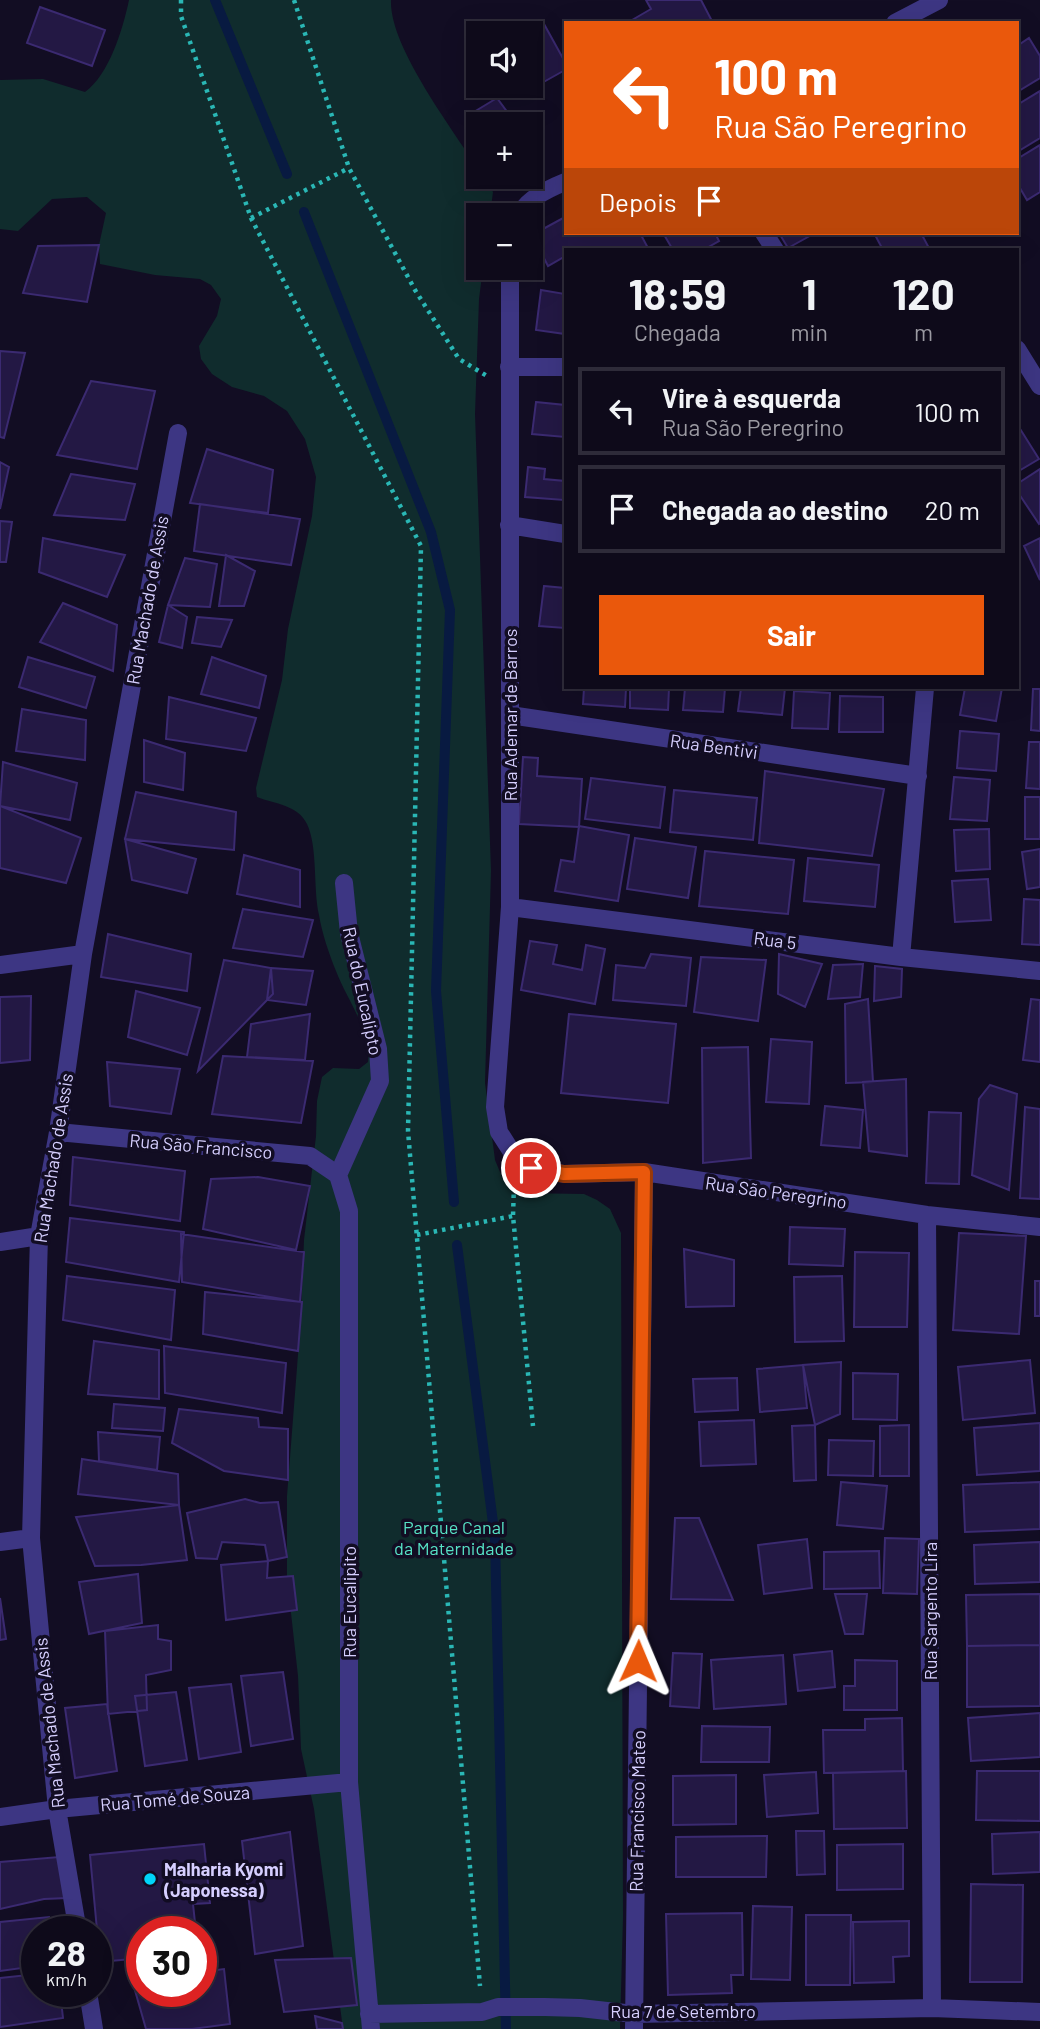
<!DOCTYPE html>
<html lang="pt">
<meta charset="utf-8">
<style>
:root{--surface:#0e0a1a;--page:#1c1827;--text:#f1f3f6;--muted:#9b9aa2;--line:#2e2b39;--accent:#ea580c}
body{margin:0;font-family:Barlow,sans-serif;background:var(--page);color:var(--text);height:100vh;display:flex;flex-direction:column;font-size:26px;white-space:nowrap}
*{box-sizing:border-box;margin:0}
p{font-size:23px;color:var(--muted)}
.icon{flex:none;width:38px;height:38px;fill:none;stroke:currentColor;stroke-width:2;stroke-linecap:round;stroke-linejoin:round}
.map{position:relative;flex:1;overflow:hidden}
.side{position:absolute;left:564px;top:248px;width:455px;height:441px;display:flex;flex-direction:column;background:var(--surface);border-radius:0px;box-shadow:0 7px 28px #0002,0 0 0 2px var(--line)}
.side>*{flex:none}
.guide{position:absolute;left:564px;top:21px;width:455px;height:214px;border-radius:0px;box-shadow:0 7px 28px #0002,0 0 0 2px var(--line);background:#ea580c;color:#fff;overflow:hidden}
.buttons{position:absolute;left:466px;top:21px;display:grid;gap:14px}
.buttons a{display:grid;place-items:center;width:77px;height:77px;border-radius:0px;background:var(--surface);box-shadow:0 7px 28px #0002,0 0 0 2px var(--line);font-size:35px}
.speed{position:absolute;left:21px;top:1916px;display:flex;gap:14px;font-size:35px;font-weight:700;text-align:center}
.speed>*{display:grid;place-content:center;width:91px;height:91px;border-radius:50%;background:var(--surface);box-shadow:0 7px 28px #0002,0 0 0 2px var(--line);line-height:1}
.speed small{font-size:18px;font-weight:400}
.speed .limit{border:10px solid #d22;background:#fff;color:#111}
.pin{position:absolute;display:grid;place-items:center;width:60px;height:60px;color:#fff;margin:-30px;border:4px solid #fff;border-radius:50%;box-shadow:0 2px 7px #0007}
.me{position:absolute;width:77px;margin:-38px;rotate:1deg;stroke-linejoin:round;filter:drop-shadow(0 0 5px #0008)}
.turn{display:flex;align-items:center;gap:24px;height:147px;padding:0 35px;font-size:32px}
.turn .icon{width:91px;height:91px;stroke-width:2.5}
.turn b{display:block;font-size:49px;line-height:60px}
.then{display:flex;align-items:center;height:66px;padding:0 35px;background:#0003;gap:14px;font-size:26px}
.eta{display:flex;justify-content:space-evenly;align-items:center;height:119px;text-align:center}
.eta b{font-size:42px;font-weight:700;line-height:49px}
.primary-button{display:flex;gap:14px;margin-top:auto;padding:14px 35px}
.primary-button a{flex:1;height:80px;border-radius:0px;background:var(--accent);color:#fff;font-size:28px;font-weight:700;line-height:80px;text-align:center}
ul{padding:0;list-style:none}
li{display:flex;align-items:center;gap:21px;height:88px;margin:0 14px 10px;padding:0 21px;border:4px solid var(--line);border-radius:0px}
li div{flex:1}
li b{display:block;font-size:26px}
li em{font-style:normal}
.map>svg:first-child{display:block}
</style>
<div class="map">
<svg width="1040" height="2029" viewBox="0 0 1040 2029">
<rect width="100%" height="100%" fill="#120d23"/>
<!-- green -->
<path fill="#102c2d" d="M129,0H391C389,46 452,128 478,169V177H483L493,192L490,215H478V268H483L479,299L475,414L491,871L485,1083L495,1160L503,1179L520,1193L584,1194L597,1200L610,1209L621,1233L623,1917L620,2029H343L314,1809L301,1749L298,1676L287,1577V1496L301,1316L304,1240L316,1136L317,1101L322,1077L333,1068L359,1069L368,1062C371,1030 347,1000 336,971C329,954 322,933 319,915C313,889 318,847 307,824C298,805 275,804 257,797L256,788L282,680L288,629L312,516L316,477L305,439L287,411L264,396L232,387L212,374L201,359L199,346L217,316L221,299L211,285L200,279L155,275L100,264L99,245L106,213L87,197L52,199L18,231L0,229V80L43,79L85,92C109,75 123,29 129,0Z"/>
<g fill="none" stroke-linecap="round" stroke-linejoin="round">
<!-- stream -->
<path stroke="#081a41" stroke-width="10" d="M215,0L287,174
M304,212L431,532L450,610L436,991L454,1202
M457,1245L495,1538L506,2029"/>
</g>
<!-- building -->
<path fill="#231844" stroke="#3b2a71" stroke-width="2" d="M646,0H701L713,23H627L651,9Z
M40,7L105,30L92,66L27,43Z
M544,24L565,62V70L531,89L529,86L530,33H528Z
M1029,38L1040,56V78L1017,92V46Z
M1040,91V138L1017,152V105Z
M497,98L516,124H478V127L469,115Z
M1040,145V192L1027,200L1017,183V159Z
M565,217V233H640L649,250H565V259L564,257L548,266L532,235Z
M663,233H715L719,241L703,250H673Z
M779,233H815L788,248Z
M874,233H921L930,250H883Z
M99,245L87,302L23,293L38,246Z
M541,290L565,294V334L536,330Z
M0,351L25,353L4,438L0,437Z
M91,381L155,391L137,469L57,455Z
M536,402L565,405V437L532,434Z
M1017,424L1039,459L1017,472Z
M207,449L273,470L268,513L190,503Z
M0,462L9,467L0,509Z
M528,467L545,469L544,479L565,481L564,500L525,497Z
M1040,469V523L1039,524L1017,491V484Z
M71,474L135,484L125,520L54,515Z
M200,504L300,519L291,565L194,551Z
M0,521L12,522L6,562H0Z
M43,538L125,555L107,597L39,572Z
M1040,538V580L1024,546Z
M226,555L255,571L244,606H219Z
M185,558L217,564L210,607L168,605Z
M544,586L565,588V628L539,626Z
M63,603L117,625L113,671L40,642Z
M168,605L187,617L182,648L159,642Z
M197,617L232,620L221,647L192,643Z
M28,657L95,677L86,708L19,687Z
M212,657L266,676L259,708L201,694Z
M584,688H626L625,707L583,704Z
M630,688H669L668,710L630,708Z
M685,688H725L723,712L683,710Z
M741,688H785L782,715L738,711Z
M965,688H1002L996,721L960,715Z
M1033,689H1040V731L1031,730Z
M794,691L830,693L828,729L792,728Z
M840,696L883,697V732H839Z
M169,697L256,718L246,751L166,739Z
M22,709L86,720L85,760L16,751Z
M960,731L999,734L996,771L957,768Z
M144,740L185,753L183,790L144,782Z
M1029,742H1040V789L1026,788Z
M523,757L538,758L537,776L582,779L579,827L519,824Z
M3,762L77,783L70,820L0,806Z
M765,771L884,789L872,856L759,843Z
M954,777L990,780L987,821L950,819Z
M591,778L665,787L660,828L585,819Z
M674,790L757,798L753,840L670,832Z
M136,792L236,812L234,850L125,839Z
M1025,797H1040V839H1025Z
M0,806L81,838L66,883L0,868Z
M579,826L629,835L618,901L555,891L561,860L574,862Z
M989,829L990,869L956,871L954,830Z
M635,838L696,847L688,898L627,889Z
M125,839L196,859L187,893L132,880Z
M1040,849V887L1027,889L1022,852Z
M705,851L794,860L788,914L699,906Z
M244,855L300,870V907L237,894Z
M808,858L879,865L875,907L804,901Z
M988,879L991,920L955,922L952,881Z
M1024,899L1040,900V945L1022,944Z
M243,909L313,920L303,957L233,948Z
M108,934L191,954L187,991L101,977Z
M530,941L557,945L553,964L582,970L586,945L605,949L595,1004L521,990Z
M651,954L691,958L686,1006L613,1000L616,965L645,968Z
M779,954L822,964L805,1007L778,994Z
M701,957L766,960L758,1021L694,1012Z
M224,960L271,968L273,994L198,1071Z
M863,964L860,997L828,999L833,965Z
M875,966L902,969L901,997L874,1001Z
M271,968L313,971L306,1005L267,1000Z
M136,991L200,1008L187,1055L128,1037Z
M31,996L30,1060L0,1063V997Z
M868,999L873,1082L846,1083L845,1004Z
M1031,999L1040,1000V1062L1023,1060Z
M310,1014L305,1060L247,1057L251,1024Z
M569,1014L676,1024L668,1103L561,1093Z
M771,1039L812,1042L809,1104L766,1102Z
M748,1047L751,1158L703,1163L702,1048Z
M223,1056L313,1061L301,1123L212,1114Z
M107,1062L180,1069L171,1114L110,1106Z
M906,1079L907,1156L869,1151L863,1082Z
M990,1085L1017,1094L1009,1190L972,1175L979,1099Z
M825,1106L863,1110L860,1148L821,1145Z
M1025,1107L1040,1109V1199L1020,1198Z
M929,1112L961,1113L959,1184L926,1183Z
M73,1157L185,1171L180,1221L70,1205Z
M258,1177L310,1186L296,1250L203,1229L211,1179Z
M70,1218L184,1232L179,1282L66,1262Z
M790,1227L845,1229L843,1266L789,1264Z
M959,1233L1026,1236L1019,1334L953,1330Z
M181,1234L304,1252L300,1302L182,1282Z
M684,1249L734,1260V1306L686,1307Z
M855,1252L909,1253L907,1327H854Z
M67,1276L175,1290L171,1340L63,1320Z
M842,1276L844,1341L795,1342L794,1277Z
M1035,1281H1040V1316H1035Z
M205,1292L302,1302L298,1351L203,1334Z
M94,1341L159,1350V1399L88,1394Z
M164,1346L286,1363L282,1413L165,1393Z
M1030,1360L1035,1413L963,1420L958,1367Z
M841,1362L840,1414L815,1425L803,1365Z
M803,1365L807,1408L760,1412L757,1369Z
M853,1373L898,1374L897,1420L853,1419Z
M737,1378L738,1410L695,1412L693,1379Z
M114,1404L165,1408L163,1431L112,1428Z
M179,1409L258,1418L259,1427L288,1429V1480L224,1471L172,1443Z
M754,1420L756,1464L701,1466L699,1422Z
M1040,1423V1471L977,1475L974,1428Z
M815,1425L816,1480L794,1481L792,1426Z
M909,1425V1476H880V1426Z
M98,1432L160,1437L157,1470L99,1461Z
M829,1440L874,1441L873,1476L828,1475Z
M82,1459L178,1474L179,1505L78,1494Z
M841,1482L887,1486L883,1529L837,1525Z
M1040,1482V1529L965,1532L963,1485Z
M245,1499L260,1503L278,1502L287,1557L268,1561L265,1545L222,1542L217,1559L196,1558L187,1513Z
M179,1505L187,1560L141,1565L95,1566L76,1517Z
M675,1518H699L733,1600L671,1599Z
M885,1538L919,1539L917,1594L883,1593Z
M807,1539L812,1588L764,1594L758,1545Z
M1040,1542V1582L975,1584L974,1545Z
M879,1551L880,1588L824,1589V1552Z
M268,1561L267,1578L293,1576L297,1610L226,1620L221,1565Z
M138,1574L142,1623L89,1634L79,1582Z
M835,1594H867L863,1634H845Z
M1040,1594V1645L967,1646L966,1595Z
M0,1598L6,1639L0,1640Z
M158,1625V1639L171,1641V1670L146,1675L147,1710L108,1714L105,1631Z
M1040,1645V1706L967,1707V1646Z
M832,1651L835,1687L798,1691L794,1655Z
M673,1653L702,1654L699,1708L670,1706Z
M783,1655L786,1704L714,1709L711,1660Z
M855,1660L897,1661V1710H844V1686H855Z
M283,1672L293,1739L251,1746L241,1676Z
M231,1684L241,1752L199,1759L189,1688Z
M176,1692L187,1760L145,1766L135,1696Z
M107,1704L117,1771L75,1778L65,1708Z
M1040,1713V1757L971,1761L968,1718Z
M902,1718L903,1771L824,1773L823,1730H865V1719Z
M702,1726L770,1727L769,1762H701Z
M906,1771L907,1828L834,1829L833,1773Z
M977,1771H1040V1821L976,1820Z
M816,1772L818,1813L767,1817L764,1775Z
M736,1775V1824L673,1825V1776Z
M796,1831H824L825,1874L797,1875Z
M290,1832L303,1946L255,1954L242,1841Z
M1040,1832V1872L993,1874L992,1834Z
M767,1836L766,1877H676V1837Z
M204,1844L210,1903L193,1904L196,1932H142V1958L100,1962L90,1855Z
M903,1844V1889L837,1890V1845Z
M59,1857L67,1898L44,1899L0,1909V1862Z
M971,1884L1023,1885L1022,1982H970Z
M753,1906L792,1907L790,1980L751,1979Z
M742,1913L743,1975H731L732,1993L668,1995L666,1914Z
M806,1915H851L850,1985H806Z
M49,1917L50,1932H37V1966L0,1971V1922Z
M909,1921V1956L893,1957L894,1982L854,1983L853,1922Z
M351,1958L357,2005L284,2012L275,1960Z
M224,1969L230,2024L192,2029H146L132,1980L142,1979V1992H201V1972Z
M37,1974V1992H60L63,2018L0,2027V1978Z
M315,2016L342,2023L343,2029H317Z"/>
<g fill="none" stroke-linecap="round" stroke-linejoin="round">
<!-- path -->
<path stroke="#2ab7b5" stroke-width="4.5" stroke-dasharray="3.5 5" stroke-linecap="butt" d="M181,0V16L251,218L421,546L408,1131L480,1986
M294,0L349,168L415,290L459,359L487,376
M251,218L349,168
M514,1186L513,1216L533,1426
M417,1235L513,1216"/>
<!-- minor -->
<path stroke="#3d3683" stroke-width="18" d="M895,23L939,0
M520,215C526,199 550,188 565,182
M764,233L775,250
M510,268V907L495,1107L499,1132L515,1157L531,1168L564,1174L644,1172L927,1215L1040,1227
M1017,349L1040,386
M509,367H565
M509,525L565,534
M510,715L918,776
M510,907L901,957L1040,971
M901,957L925,688
M0,965L83,954
M58,1132L310,1156L338,1175
M338,1175L349,1211V1782L371,2029
M338,1175L380,1081L378,1049L349,933L344,883
M927,1215L932,2008
M0,1242L39,1236
M0,1542L31,1538
M0,1817L57,1809L349,1782
M78,1932L57,1809L31,1538L39,1236L58,1132L83,954L178,433
M88,1992L94,2029
M369,2014L482,2012L498,2007H545L580,2008L634,2014L932,2008L1040,2012
M634,2029L644,1172"/>
</g>
<g fill="none" stroke-linecap="round" stroke-linejoin="round">
<!-- route casing -->
<g stroke="#983908" stroke-width="18">
<path id="route" d="M531,1168L564,1174L644,1172L638,1661"/>
</g>
<!-- route -->
<use href="#route" stroke="#ea580c" stroke-width="12"/>
</g>
<!-- markers -->
<circle fill="#00d5fa" stroke="#120d23" stroke-width="2.5" cx="150" cy="1879" r="7"/>
<g text-anchor="middle" dominant-baseline="central" stroke-width="7" stroke-linejoin="round" paint-order="stroke">
<!-- street labels -->
<g font-size="18" fill="#d6cfff" stroke="#120d23">
<text transform="translate(147 600) rotate(-80)">Rua Machado de Assis</text>
<text transform="translate(510 715) rotate(-90)">Rua Ademar de Barros</text>
<text transform="translate(714 746) rotate(8)">Rua Bentivi</text>
<text transform="translate(775 940) rotate(7)">Rua 5</text>
<text transform="translate(363 991) rotate(78)">Rua do Eucalipto</text>
<text transform="translate(201 1146) rotate(5)">Rua São Francisco</text>
<text transform="translate(53 1158) rotate(-81)">Rua Machado de Assis</text>
<text transform="translate(776 1192) rotate(8)">Rua São Peregrino</text>
<text transform="translate(349 1602) rotate(-90)">Rua Eucalipito</text>
<text transform="translate(930 1611) rotate(-90)">Rua Sargento Lira</text>
<text transform="translate(49 1723) rotate(-96)">Rua Machado de Assis</text>
<text transform="translate(175 1798) rotate(-5)">Rua Tomé de Souza</text>
<text transform="translate(637 1811) rotate(-89)">Rua Francisco Mateo</text>
<text x="683" y="2011">Rua 7 de Setembro</text>
</g>
<!-- park labels -->
<g font-size="18" fill="#57e3c6" stroke="#120d23">
<text x="454" y="1527">Parque Canal<tspan x="454" dy="21">da Maternidade</tspan></text>
</g>
<!-- poi labels -->
<g font-size="18" font-weight="bold" fill="#d6cfff" stroke="#120d23" text-anchor="start">
<text x="164" y="1869">Malharia Kyomi<tspan x="164" dy="21">(Japonessa)</tspan></text>
</g>
</g>
</svg>
<div class="buttons">
<a><svg class="icon" aria-label="sound" viewBox="0 0 24 24"><path d="M4 9h4l5-4v14l-5-4H4zM17 9q2 3 0 6"/></svg></a>
<a>+</a>
<a>−</a>
</div>
<div class="speed"><div>28<small>km/h</small></div><div class="limit">30</div></div>
<div class="pin" style="left:531px;top:1168px;background:#d93025"><svg class="icon" aria-label="arrive" viewBox="0 0 24 24"><path d="M6 21V4h12l-3 4 3 4H6"/></svg></div>
<svg class="me" style="left:638px;top:1661px" viewBox="-20 -20 40 40"><path d="M0-17L14 15 0 8-14 15z" fill="#ea580c" stroke="#fff" stroke-width="4"/></svg>
<div class="guide">
<div class="turn"><svg class="icon" aria-label="left" viewBox="0 0 24 24"><path d="M17 20v-9H6M10 6l-5 5 5 5"/></svg><div><b>100 m</b>Rua São Peregrino</div></div>
<div class="then">Depois<svg class="icon" aria-label="arrive" viewBox="0 0 24 24"><path d="M6 21V4h12l-3 4 3 4H6"/></svg></div>
</div>
<section class="side">
<div class="eta">
<div><b>18:59</b><p>Chegada</p></div>
<div><b>1</b><p>min</p></div>
<div><b>120</b><p>m</p></div>
</div>
<ul>
<li><svg class="icon" aria-label="left" viewBox="0 0 24 24"><path d="M17 20v-9H6M10 6l-5 5 5 5"/></svg><div><b>Vire à esquerda</b><p>Rua São Peregrino</p></div><em>100 m</em></li>
<li><svg class="icon" aria-label="arrive" viewBox="0 0 24 24"><path d="M6 21V4h12l-3 4 3 4H6"/></svg><div><b>Chegada ao destino</b></div><em>20 m</em></li>
</ul>
<div class="primary-button"><a>Sair</a></div>
</section>
</div>
